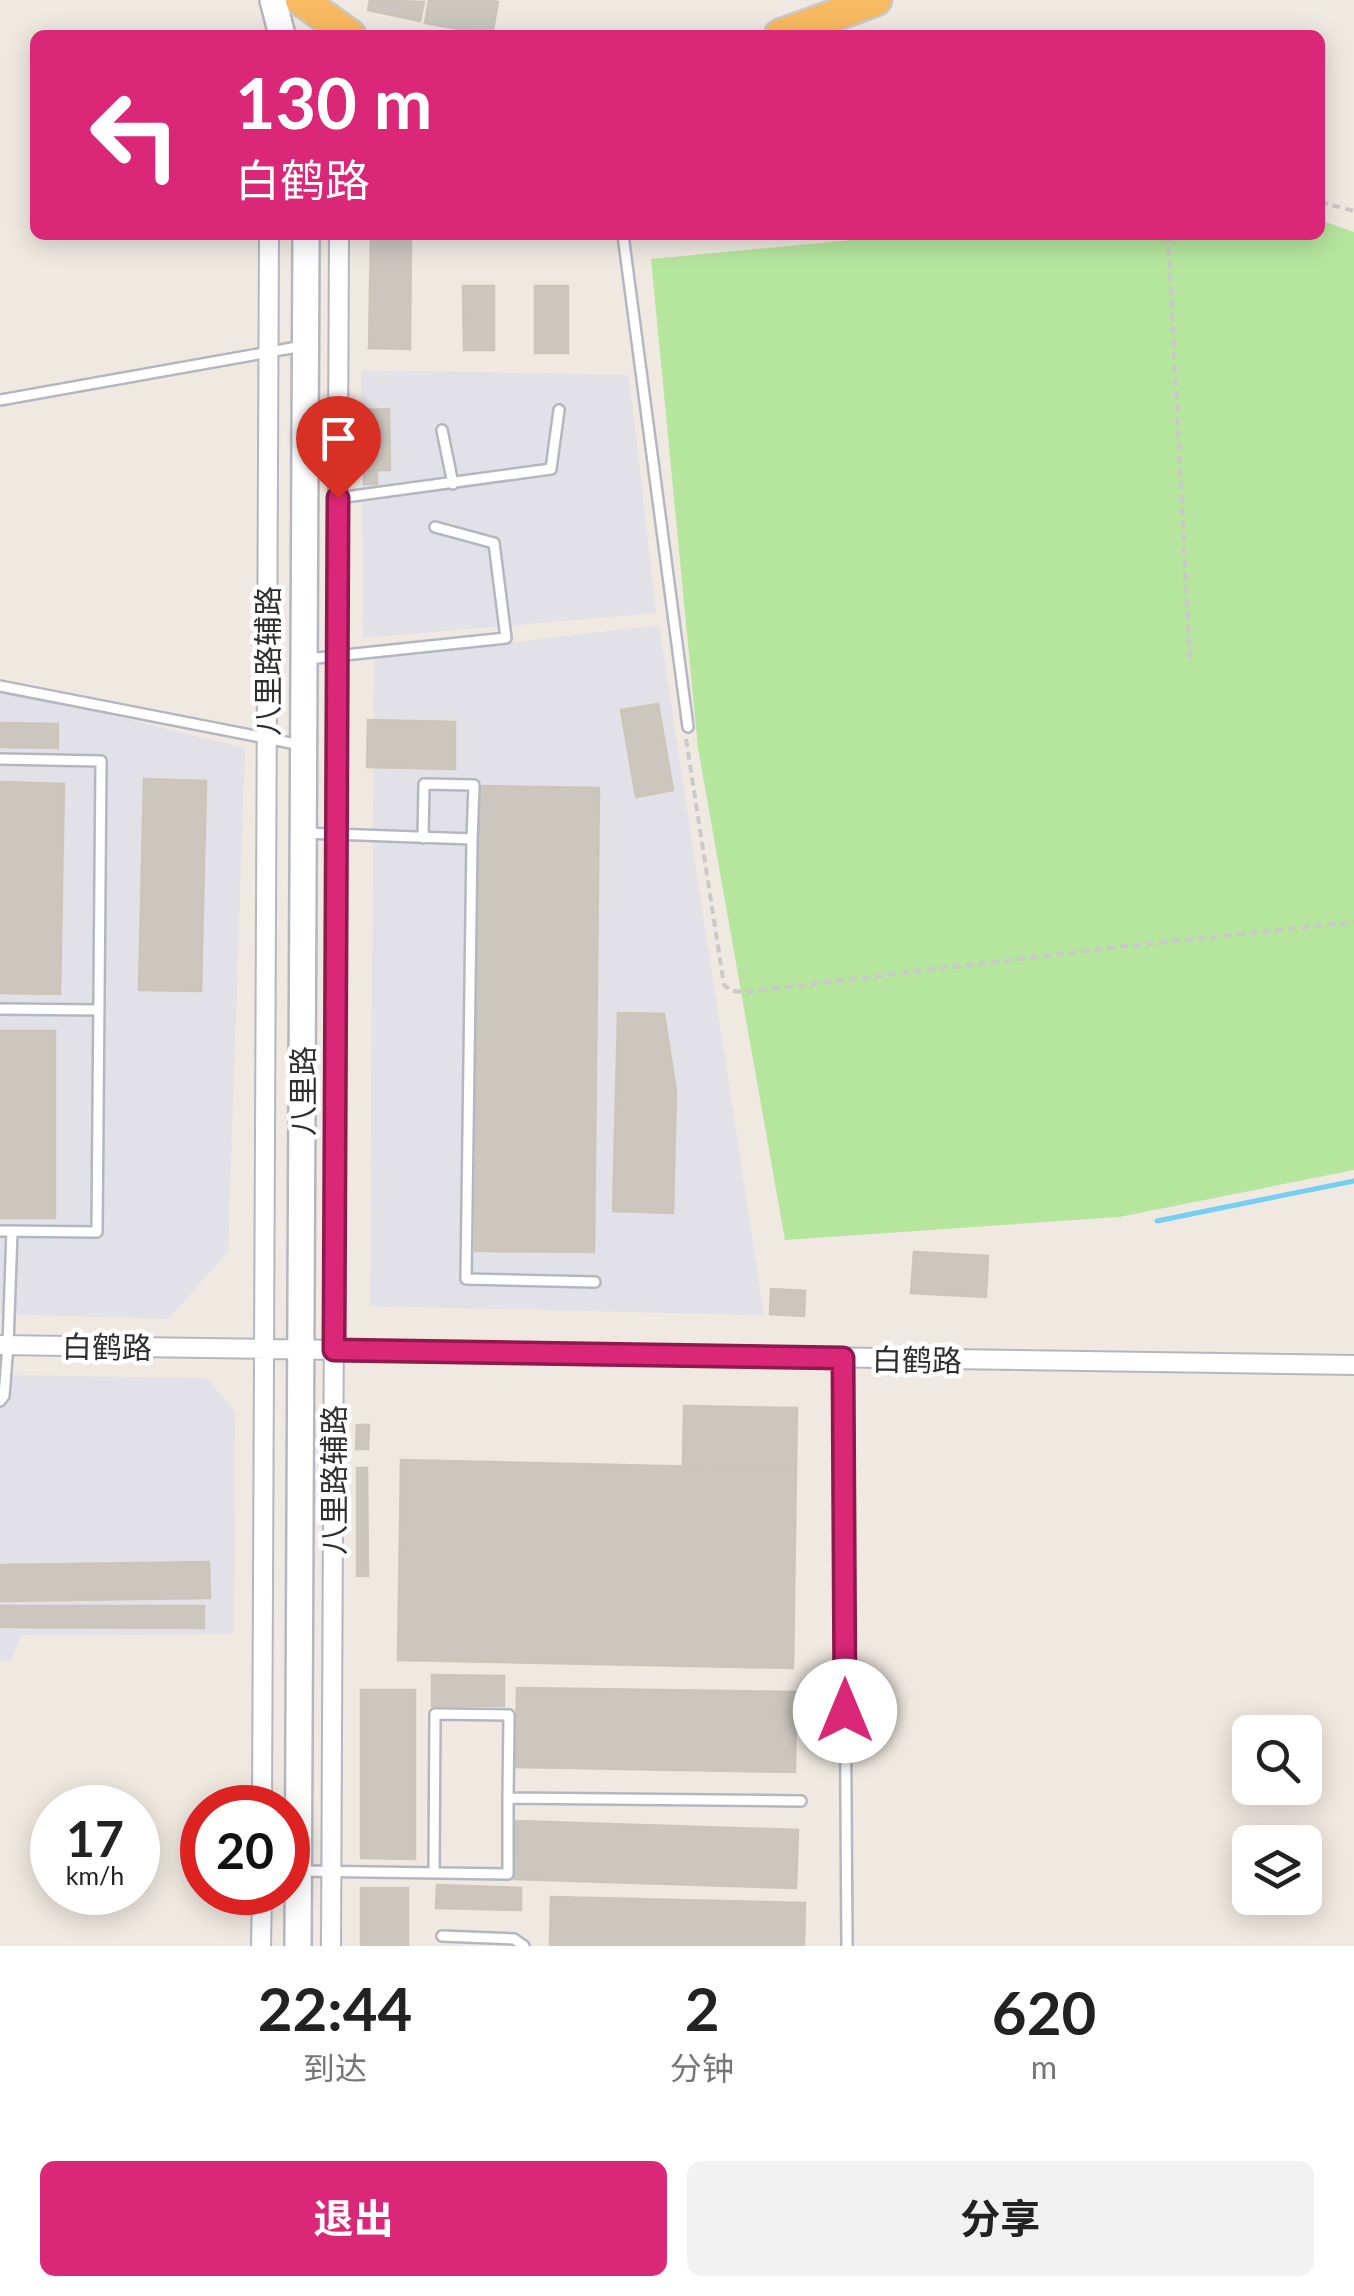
<!DOCTYPE html>
<html lang="zh">
<meta charset="utf-8">
<style>
:root{--surface:#fff;--page:#f2f2f2;--text:#222;--muted:#767676;--accent:#db2777}
body{margin:0;font-family:Lato,"Noto Sans SC",sans-serif;background:var(--page);color:var(--text);height:100vh;display:flex;flex-direction:column;font-size:38px;white-space:nowrap}
*{box-sizing:border-box;margin:0}
p{font-size:32px;color:var(--muted)}
.icon{flex:none;width:55px;height:55px;fill:none;stroke:currentColor;stroke-width:2;stroke-linecap:round;stroke-linejoin:round}
.map{position:relative;height:1946px;overflow:hidden}
.sheet{display:flex;flex-direction:column;background:var(--surface);flex:1}
.sheet>*{flex:none}
.guide{position:absolute;left:30px;top:30px;width:1295px;height:210px;border-radius:15px;box-shadow:0 5px 25px #0003;background:#db2777;color:#fff;overflow:hidden}
.buttons{position:absolute;left:1232px;top:1715px;display:grid;gap:20px}
.buttons a{display:grid;place-items:center;width:90px;height:90px;border-radius:15px;background:var(--surface);box-shadow:0 5px 25px #0003;font-size:50px}
.speed{position:absolute;left:30px;top:1785px;display:flex;gap:20px;font-size:50px;font-weight:700;text-align:center}
.speed>*{display:grid;place-content:center;width:130px;height:130px;border-radius:50%;background:var(--surface);box-shadow:0 5px 25px #0003;line-height:1}
.speed small{font-size:25px;font-weight:400}
.speed .limit{border:15px solid #d22;background:#fff;color:#111}
.pin{position:absolute;display:grid;place-items:center;width:85px;height:85px;color:#fff;margin:-102px -42px;border-radius:50% 50% 50% 0;rotate:-45deg;box-shadow:0 0 10px #0007}
.pin .icon{rotate:45deg}
.me{position:absolute;width:110px;margin:-55px;rotate:0deg;stroke-linejoin:round;filter:drop-shadow(0 0 8px #0008)}
.turn{display:flex;align-items:center;gap:35px;height:210px;padding:0 40px;font-size:45px}
.turn .icon{width:130px;height:130px;stroke-width:2.5}
.turn b{display:block;font-size:70px;line-height:85px}
.eta{display:flex;justify-content:space-evenly;align-items:center;height:170px;text-align:center}
.eta b{font-size:60px;font-weight:700;line-height:70px}
.primary-button{display:flex;gap:20px;margin-top:auto;padding:20px 40px}
.primary-button a{flex:1;height:115px;border-radius:15px;background:var(--accent);color:#fff;font-size:40px;font-weight:700;line-height:115px;text-align:center}
.primary-button a+a{background:var(--page);color:var(--text)}
.map>svg:first-child{display:block}
</style>
<div class="map">
<svg width="1354" height="1946" viewBox="0 0 1354 1946">
<rect width="100%" height="100%" fill="#efe9e1"/>
<!-- industrial -->
<path fill="#e3e1e8" d="M361,370L629,375L656,613L363,638Z
M659,625L764,1315L370,1306L374,659Z
M0,688L245,748L228,1252L168,1319L0,1314Z
M0,1375L207,1378L235,1411L234,1634L21,1635L11,1661L0,1662Z"/>
<!-- green -->
<path fill="#b6e59e" d="M1320,220L1354,232V1170L1119,1217L785,1240L698,748L651,259L905,235H1320Z"/>
<g fill="none" stroke-linecap="round" stroke-linejoin="round">
<!-- stream -->
<path stroke="#75cff0" stroke-width="5" d="M1157,1221L1354,1181"/>
</g>
<!-- building -->
<path fill="#cbc7bf" stroke="#cbc5ba" stroke-width="2.5" d="M370,0L424,2L420,21L368,10Z
M429,0H486L498,2L492,35L425,23Z
M458,29L489,35H457Z
M371,235H411L410,349L369,348Z
M463,286H494V350H464Z
M535,286H568V353H535Z
M389,409L390,470H364V410Z
M364,470H377V484H364Z
M658,704L673,790L636,797L621,710Z
M368,720L455,722V769L367,767Z
M0,723L58,724V748L0,747Z
M144,779L206,781L201,991L139,990Z
M0,782L64,784L60,994L0,993Z
M479,786L599,788L594,1252L475,1251Z
M618,1013L664,1014L676,1091L673,1213L613,1211Z
M0,1031H55V1218H0Z
M914,1252L988,1256L986,1297L911,1293Z
M771,1289L805,1291L804,1316L770,1314Z
M684,1406L797,1408L796,1469L683,1466Z
M357,1425H369L368,1449H356Z
M401,1460L796,1469L793,1668L398,1660Z
M357,1468H367L368,1576H357Z
M209,1562L210,1598L0,1601V1565Z
M0,1606H204V1628L0,1627Z
M432,1675L504,1676V1706H432Z
M517,1688L796,1692L795,1772L516,1767Z
M361,1690H415V1859L361,1858Z
M516,1821L798,1830L796,1888L514,1879Z
M437,1885L521,1888V1910L436,1908Z
M361,1888H408V1946H361Z
M551,1897L805,1903L804,1946H550Z"/>
<g fill="none" stroke-linecap="round" stroke-linejoin="round">
<!-- service casing -->
<g stroke="#b4b7c1" stroke-width="14">
<path id="service" d="M623,235L688,727
M0,400L303,346
M442,430L453,484
M338,498L551,469L559,410
M307,659L506,638L494,543L435,527
M0,686L301,745
M0,759L101,761L97,1232L0,1231
M305,833L472,839L466,1279L595,1282
M423,838L424,784L474,785L472,839
M0,1009L99,1010
M843,1359L847,1946
M0,1401L4,1396L8,1345L12,1231
M301,1871L508,1874V1798L801,1801
M434,1873L435,1714L509,1715L508,1798
M442,1936L514,1939L524,1946"/>
</g>
<!-- minor casing -->
<g stroke="#b4b7c1" stroke-width="22">
<path id="minor" d="M0,1345L1354,1365
M262,1808L269,235
M261,1946L262,1892
M331,1946L339,235"/>
</g>
<!-- secondary casing -->
<g stroke="#b4b7c1" stroke-width="30">
<path id="secondary" d="M273,0L282,35
M298,1946L306,235"/>
</g>
<!-- trunk casing -->
<g stroke="#c9c9c9" stroke-width="35">
<path id="trunk" d="M301,0L350,35
M780,35L876,0"/>
</g>
<!-- path -->
<path stroke="#c9c9c9" stroke-width="4" stroke-dasharray="8 5" stroke-linecap="butt" d="M1320,202L1354,211
M1168,235L1190,664
M686,739L724,985L732,991L744,992L1127,946L1354,922"/>
<!-- service -->
<use href="#service" stroke="#fff" stroke-width="9"/>
<!-- minor -->
<use href="#minor" stroke="#fff" stroke-width="18"/>
<!-- secondary -->
<use href="#secondary" stroke="#fff" stroke-width="25"/>
<!-- trunk -->
<use href="#trunk" stroke="#f8ba60" stroke-width="30"/>
</g>
<g fill="none" stroke-linecap="round" stroke-linejoin="round">
<!-- route casing -->
<g stroke="#8e194d" stroke-width="25">
<path id="route" d="M338,498L334,1350L843,1358L845,1711"/>
</g>
<!-- route -->
<use href="#route" stroke="#db2777" stroke-width="18"/>
</g>
<g text-anchor="middle" dominant-baseline="central" stroke-width="9" stroke-linejoin="round" paint-order="stroke">
<!-- street labels -->
<g font-size="30" fill="#2e2e2e" stroke="#fff">
<text transform="translate(267 661) rotate(-90)">八里路辅路</text>
<text transform="translate(302 1091) rotate(-90)">八里路</text>
<text transform="translate(107 1346) rotate(1)">白鹤路</text>
<text transform="translate(917 1359) rotate(1)">白鹤路</text>
<text transform="translate(333 1480) rotate(-90)">八里路辅路</text>
</g>
</g>
</svg>
<div class="buttons">
<a><svg class="icon" aria-label="search" viewBox="0 0 24 24"><circle cx="10" cy="10" r="6"/><path d="M15 15l6 6"/></svg></a>
<a><svg class="icon" aria-label="layers" viewBox="0 0 24 24"><path d="M12 4l9 5-9 5-9-5zM3 14l9 5 9-5"/></svg></a>
</div>
<div class="speed"><div>17<small>km/h</small></div><div class="limit">20</div></div>
<div class="pin" style="left:338px;top:498px;background:#d93025"><svg class="icon" aria-label="arrive" viewBox="0 0 24 24"><path d="M6 21V4h12l-3 4 3 4H6"/></svg></div>
<svg class="me" style="left:845px;top:1711px" viewBox="-20 -20 40 40"><circle r="19" fill="#fff"/><path d="M0-13L10 11 0 6-10 11z" fill="#db2777"/></svg>
<div class="guide">
<div class="turn"><svg class="icon" aria-label="left" viewBox="0 0 24 24"><path d="M17 20v-9H6M10 6l-5 5 5 5"/></svg><div><b>130 m</b>白鹤路</div></div>
</div>
</div>
<section class="sheet">
<div class="eta">
<div><b>22:44</b><p>到达</p></div>
<div><b>2</b><p>分钟</p></div>
<div><b>620</b><p>m</p></div>
</div>
<div class="primary-button"><a>退出</a><a>分享</a></div>
</section>
